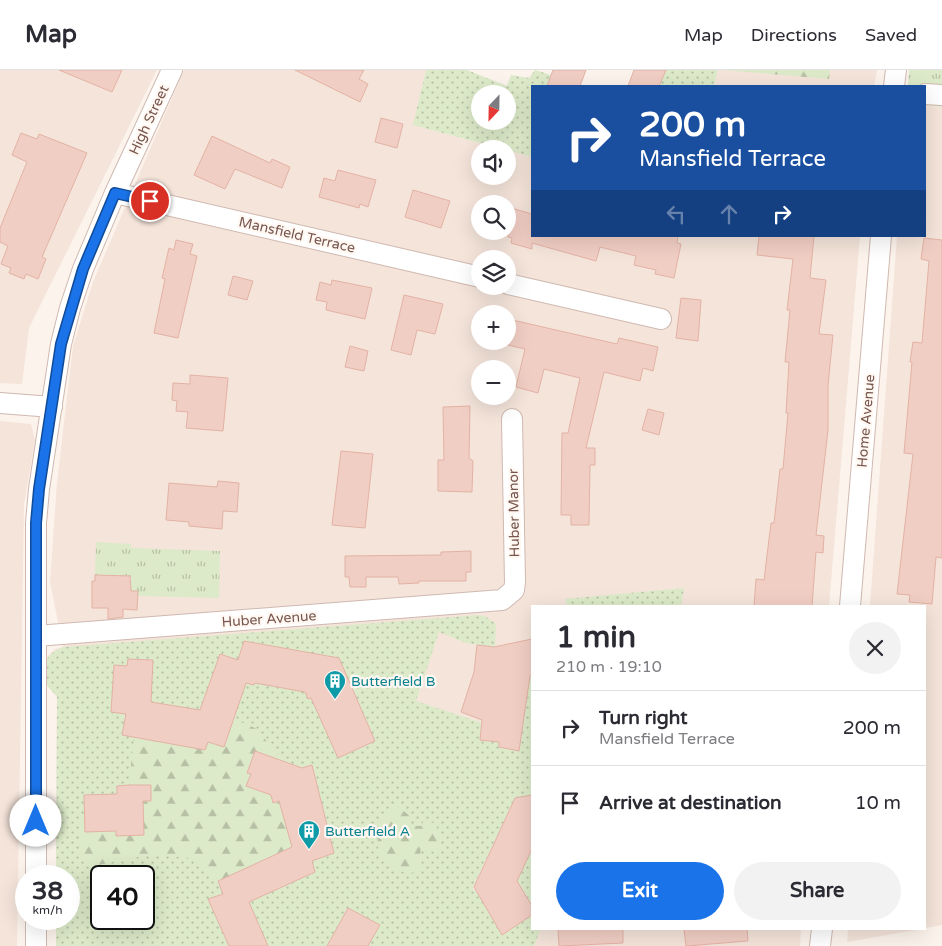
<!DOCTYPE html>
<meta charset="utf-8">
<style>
:root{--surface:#fff;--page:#f2f2f3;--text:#2b2b33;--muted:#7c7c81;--line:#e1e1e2;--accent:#1a73e8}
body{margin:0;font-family:"Varela Round",sans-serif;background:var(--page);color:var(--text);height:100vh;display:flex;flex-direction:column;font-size:19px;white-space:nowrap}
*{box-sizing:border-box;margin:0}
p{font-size:16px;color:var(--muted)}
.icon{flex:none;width:28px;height:28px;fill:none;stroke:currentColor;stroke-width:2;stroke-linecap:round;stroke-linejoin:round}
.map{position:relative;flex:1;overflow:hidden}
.side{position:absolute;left:531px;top:535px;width:395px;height:325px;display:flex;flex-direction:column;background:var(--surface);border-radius:0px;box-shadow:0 5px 20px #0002}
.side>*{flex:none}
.guide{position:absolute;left:531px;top:15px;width:395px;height:152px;border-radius:0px;box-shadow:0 5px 20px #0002;background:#1a4fa0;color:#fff;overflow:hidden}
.needle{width:32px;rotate:202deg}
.controls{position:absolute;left:471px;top:15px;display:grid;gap:10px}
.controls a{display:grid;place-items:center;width:45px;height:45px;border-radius:50%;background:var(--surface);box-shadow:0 5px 20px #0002;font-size:25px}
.speed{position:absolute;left:15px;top:795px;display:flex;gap:10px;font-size:25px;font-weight:700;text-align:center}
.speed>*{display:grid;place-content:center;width:65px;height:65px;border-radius:50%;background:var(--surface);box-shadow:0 5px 20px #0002;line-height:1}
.speed small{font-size:12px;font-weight:400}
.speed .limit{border:2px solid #111;border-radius:8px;background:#fff;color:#111}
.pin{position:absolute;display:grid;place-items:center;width:42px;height:42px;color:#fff;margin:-21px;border:2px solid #fff;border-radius:50%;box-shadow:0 1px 5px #0007}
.me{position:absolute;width:55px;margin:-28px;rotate:0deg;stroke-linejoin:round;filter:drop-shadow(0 0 4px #0008)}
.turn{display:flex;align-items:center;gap:18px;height:105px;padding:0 25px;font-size:22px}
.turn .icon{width:65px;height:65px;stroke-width:2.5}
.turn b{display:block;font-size:35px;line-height:42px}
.lanes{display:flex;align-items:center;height:48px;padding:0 25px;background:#0003;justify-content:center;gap:25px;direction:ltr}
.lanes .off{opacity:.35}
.round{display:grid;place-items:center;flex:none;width:52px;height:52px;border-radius:26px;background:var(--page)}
.head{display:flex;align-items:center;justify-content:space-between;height:85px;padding:0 25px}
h1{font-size:30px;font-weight:700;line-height:38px}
.action{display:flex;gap:10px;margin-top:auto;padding:10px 25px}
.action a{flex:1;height:58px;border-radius:30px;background:var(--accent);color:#fff;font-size:20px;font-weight:700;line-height:58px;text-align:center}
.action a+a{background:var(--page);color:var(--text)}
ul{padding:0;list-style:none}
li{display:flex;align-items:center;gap:15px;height:75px;padding:0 25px;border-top:1px solid var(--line)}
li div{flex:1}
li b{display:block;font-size:19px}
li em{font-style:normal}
header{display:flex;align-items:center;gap:30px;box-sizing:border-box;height:70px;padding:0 25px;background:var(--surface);border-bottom:1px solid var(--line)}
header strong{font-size:24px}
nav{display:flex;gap:28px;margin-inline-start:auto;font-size:18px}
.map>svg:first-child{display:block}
</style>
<header>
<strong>Map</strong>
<nav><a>Map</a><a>Directions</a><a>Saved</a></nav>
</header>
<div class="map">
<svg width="942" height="876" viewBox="0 0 942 876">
<defs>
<pattern id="grass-dots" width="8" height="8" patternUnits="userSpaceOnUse" patternTransform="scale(1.25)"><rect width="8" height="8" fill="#dceac9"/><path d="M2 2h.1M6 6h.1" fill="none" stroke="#b7c0a5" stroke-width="1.8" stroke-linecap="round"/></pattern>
<pattern id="forest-firs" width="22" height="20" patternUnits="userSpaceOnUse" patternTransform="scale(1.25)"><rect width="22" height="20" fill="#dceac9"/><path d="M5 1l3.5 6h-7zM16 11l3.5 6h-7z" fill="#b7c0a5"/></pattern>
<pattern id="park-tufts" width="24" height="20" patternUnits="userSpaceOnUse" patternTransform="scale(1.25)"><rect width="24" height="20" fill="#dceac9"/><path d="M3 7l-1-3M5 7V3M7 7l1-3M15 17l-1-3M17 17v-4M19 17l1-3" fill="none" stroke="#b7c0a5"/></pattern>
</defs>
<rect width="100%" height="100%" fill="#fcf3ec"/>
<!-- residential -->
<path fill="#f4e4da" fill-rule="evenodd" d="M0,0H157L29,258L22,314L0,313Z
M184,0H426L414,55L501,79H480V106H508V80L532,87V166H860L829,536H532V859H801L800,876H56V849H69V806H56L57,627L45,613L47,587L55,579L63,577L50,512L57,413L73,276L93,212ZM480,134H508V161H480ZM480,189H508V216H480ZM480,244H508V271H480ZM480,299H508V326H480ZM101,806H144V849H101Z
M718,0H877L874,16H714Z
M925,35L942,37V855L925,858V536H870L897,166H925Z
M0,351L31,354L35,370L24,434L17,876H0Z
M848,859H922L847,872Z"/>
<!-- grass -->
<path fill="url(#grass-dots)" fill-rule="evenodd" d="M426,0H467L507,16L511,5L529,8L535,0L551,5L547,16H532V87L413,55ZM480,24H508V51H480Z
M666,0H718L714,16H659Z
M684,518L681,536H567L565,529Z
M479,545L485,546L496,554L495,577L466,573L439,562L416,631L482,653L480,670L499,672V677L519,680L530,607L532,606V725L515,728L472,819L476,821L502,864L524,851L522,847L532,840V859H541L534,876H56V849H69V806H56L57,627C54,623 47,616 45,612C40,596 48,582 63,577ZM101,806H144V849H101Z
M532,779V836L517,811Z"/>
<!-- forest -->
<path fill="url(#forest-firs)" d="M723,0H830L829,9Z
M233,649L255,658L285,692L251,704L246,716L271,725L273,733L279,731L292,777L218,811L190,788L153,784L88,797L80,786V745H84L85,762L116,761L117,766L144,765L143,747L118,732L151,731V715H129L134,667L205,679L208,672Z
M397,736L410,746V756H421L424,750L436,754L441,778L437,783L421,778L420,786L423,789L417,802C400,806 380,795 378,776C377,769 379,759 380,752Z"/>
<!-- park -->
<path fill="url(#park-tufts)" d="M909,0H942V37L925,35V16H908Z
M96,472L131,474V478L220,481L219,528L137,526L131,521L130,506L95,505Z"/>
<!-- building -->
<path fill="#f1cec4" stroke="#e3b2a4" d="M59,0H122L112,22Z
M295,0H364L359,9L368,14L360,32Z
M553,0H586L580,16H547Z
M634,0H666L659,16H628Z
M381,48L403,54L397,78L375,72Z
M21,63L37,69L39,64L87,83L42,187L46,189L38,209L26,204L24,209L9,203L11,198L1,194L8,176L0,172V158L27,92L12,85Z
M212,66L270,93L272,89L290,97L282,118L235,99L225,119L194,105Z
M338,100L376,110L368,137L360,134L359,138L319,127L324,108L335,111Z
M413,120L450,131L441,158L405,147Z
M508,137L532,144V166H678L677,173L681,174L674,208L655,204L656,200L634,195L636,186L600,177L596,191L532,173V179L511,173L512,168L508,167Z
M759,166H814L810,208L826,210L819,264L833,265L828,315V360L816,465L824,466L823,483L816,482L812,536H754L756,509L764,510L771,453H774L780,399H783L788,343H786L789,292H785L790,240H787L793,189L757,185Z
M924,168L942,170V488L936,487L932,534L909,532L910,525L897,524L913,384L904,383L912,292H910L913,272L922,273L929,191L921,189Z
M176,170L193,174L190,184L197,186L178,268L154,263L165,209L162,208L169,178L174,180Z
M233,206L253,211L247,230L228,225Z
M332,210L372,218L365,249L326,240L327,232L316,230L320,212L331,215Z
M404,225L443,234L435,264L417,260L411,285L391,280Z
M681,228L701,230L698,271L676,268Z
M508,249L617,274L619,268L658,277L653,301L643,298L640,311L604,302L586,378H595V395H590L589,455H571V445H561L562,363H568L580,308L544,299L538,323L516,317L525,279L508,275Z
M350,276L368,281L364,301L345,297Z
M190,305L228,308L223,361L186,358L188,342L176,341L177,331L172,330L173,313L190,314Z
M470,336L469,388L473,391L472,422L438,421V390H444L443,337Z
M648,339L664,343L659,365L642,360Z
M341,381L373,384L365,458L332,455Z
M218,411L239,413L237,442L223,441L222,459L189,456V452L166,450L169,413L217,417Z
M471,481V502H466V511H419V513L399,514L398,507H366V517H350L349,507H345V486L441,485V482Z
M95,505L130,506L131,521H138L137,540L123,539V547L108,549V538H92V511H95Z
M532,569V606H530L519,681L499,677V672L480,670L482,650L461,642L474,602L477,575L494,577Z
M244,571L339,588L375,671L338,688L311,628L308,629L305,622L255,613L254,615L246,613L224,677L208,672L205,680L122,665L126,644L111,642L114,595L127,596L128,589L153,590L151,632L200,640L220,584L238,590Z
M255,681L302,698L312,695L334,783L312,791L315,802L249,832L268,876H229L208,829L223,824L218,811L292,777L279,731L273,733L271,725L246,716L251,704L247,703Z
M129,715H151V731H143L144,765L116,766V761L85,762L84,725L117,724V716Z
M532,725V779L517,811L532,836V845L502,865L474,817L515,728Z
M348,838L380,855L368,876H327Z
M558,859H623V873L559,876Z
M684,859H747L748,871L686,876Z"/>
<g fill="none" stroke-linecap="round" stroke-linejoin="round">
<!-- minor casing -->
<g stroke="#cfb9b0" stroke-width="22">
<path id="minor" d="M894,16L896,0
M925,24L942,25
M115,123L480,207
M508,214L661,249
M0,333L52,337
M850,536L881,166
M36,566L502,530L514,520L515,512L512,349
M36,806V453L39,419L61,274L70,238L83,199L115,123L172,0
M36,876V849
M820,876L822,859"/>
</g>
<!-- minor -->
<use href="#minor" stroke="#fff" stroke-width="20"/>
</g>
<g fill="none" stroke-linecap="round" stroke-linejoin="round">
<!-- route casing -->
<g stroke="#114b97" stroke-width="12">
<path id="route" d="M36,751V453L39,419L61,274L83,199L115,123L150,131"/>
</g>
<!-- route -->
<use href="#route" stroke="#1a73e8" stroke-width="9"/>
</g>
<!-- icons -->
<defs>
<g id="building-pin" transform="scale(1.125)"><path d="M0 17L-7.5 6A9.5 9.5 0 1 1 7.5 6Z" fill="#0f9aa8" stroke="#fff8f2"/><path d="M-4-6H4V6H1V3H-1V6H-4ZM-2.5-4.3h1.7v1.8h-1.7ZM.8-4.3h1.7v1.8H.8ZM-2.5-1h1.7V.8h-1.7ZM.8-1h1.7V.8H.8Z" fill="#fff"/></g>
</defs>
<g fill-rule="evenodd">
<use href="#building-pin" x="335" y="611"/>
<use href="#building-pin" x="309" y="761"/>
</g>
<g text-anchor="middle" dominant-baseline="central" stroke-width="4.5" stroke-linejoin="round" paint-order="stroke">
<!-- street labels -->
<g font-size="14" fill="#78564e" stroke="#fff8f2">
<text transform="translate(149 50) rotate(-65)">High Street</text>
<text transform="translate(297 165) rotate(13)">Mansfield Terrace</text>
<text transform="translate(866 351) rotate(-85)">Home Avenue</text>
<text transform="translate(514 443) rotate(-91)">Huber Manor</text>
<text transform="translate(269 549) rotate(-4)">Huber Avenue</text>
</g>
<!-- culture labels -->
<g font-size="14" fill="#0d838f" stroke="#fff8f2" text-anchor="start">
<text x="351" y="611">Butterfield B</text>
<text x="325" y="761">Butterfield A</text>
</g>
</g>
</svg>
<div class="controls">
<a><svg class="needle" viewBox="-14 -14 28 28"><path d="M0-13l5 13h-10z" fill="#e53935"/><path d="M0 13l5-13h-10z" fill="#7c7c81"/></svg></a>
<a><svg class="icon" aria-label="sound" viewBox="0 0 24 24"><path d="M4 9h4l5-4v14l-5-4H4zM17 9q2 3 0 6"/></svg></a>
<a><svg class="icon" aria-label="search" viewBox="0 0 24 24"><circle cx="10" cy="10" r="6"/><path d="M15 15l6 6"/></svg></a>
<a><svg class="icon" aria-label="layers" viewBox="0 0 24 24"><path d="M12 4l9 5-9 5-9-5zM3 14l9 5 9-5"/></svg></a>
<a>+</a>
<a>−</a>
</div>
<div class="speed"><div>38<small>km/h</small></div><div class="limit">40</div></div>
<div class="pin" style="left:150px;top:131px;background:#d93025"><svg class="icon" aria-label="arrive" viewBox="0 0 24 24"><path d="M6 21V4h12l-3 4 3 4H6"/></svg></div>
<svg class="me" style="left:36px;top:751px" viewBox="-20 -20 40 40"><circle r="19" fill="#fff"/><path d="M0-13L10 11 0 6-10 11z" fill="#1a73e8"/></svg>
<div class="guide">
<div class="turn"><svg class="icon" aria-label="right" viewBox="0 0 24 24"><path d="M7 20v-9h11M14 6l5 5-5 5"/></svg><div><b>200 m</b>Mansfield Terrace</div></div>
<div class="lanes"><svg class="icon off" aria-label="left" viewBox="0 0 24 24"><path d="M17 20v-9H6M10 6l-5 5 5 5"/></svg><svg class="icon off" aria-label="ahead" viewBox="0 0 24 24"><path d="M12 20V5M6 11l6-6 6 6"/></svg><svg class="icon" aria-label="right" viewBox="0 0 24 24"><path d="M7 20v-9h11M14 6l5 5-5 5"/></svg></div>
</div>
<section class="side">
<div class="head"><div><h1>1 min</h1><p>210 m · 19:10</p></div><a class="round"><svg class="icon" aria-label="close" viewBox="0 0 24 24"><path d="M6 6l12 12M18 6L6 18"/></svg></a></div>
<ul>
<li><svg class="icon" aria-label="right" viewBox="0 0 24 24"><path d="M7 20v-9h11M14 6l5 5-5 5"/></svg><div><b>Turn right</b><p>Mansfield Terrace</p></div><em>200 m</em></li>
<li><svg class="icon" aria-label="arrive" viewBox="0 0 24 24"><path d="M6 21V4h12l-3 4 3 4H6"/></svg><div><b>Arrive at destination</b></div><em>10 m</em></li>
</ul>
<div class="action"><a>Exit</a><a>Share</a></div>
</section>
</div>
